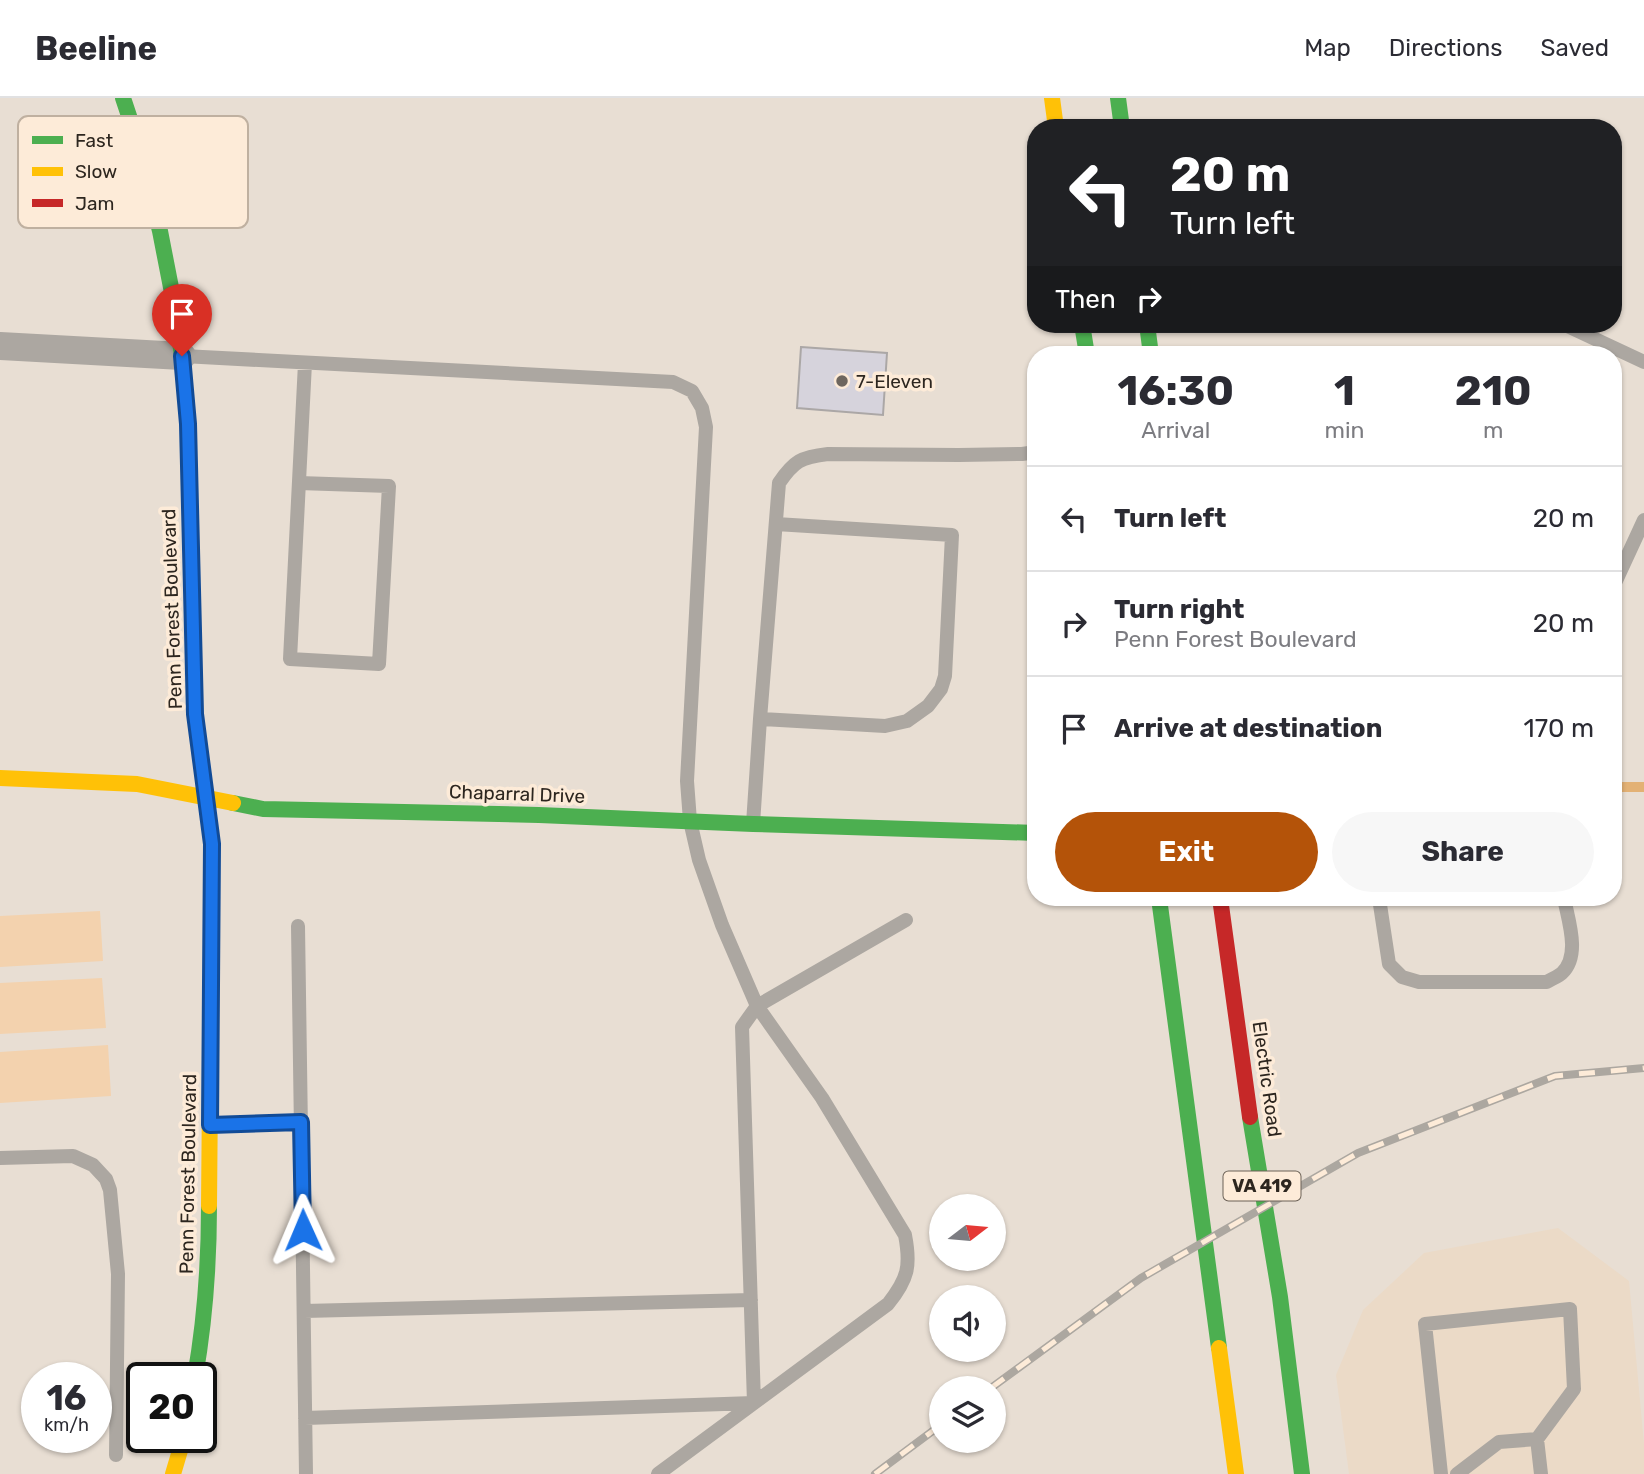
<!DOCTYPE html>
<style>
:root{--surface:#fff;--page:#f7f7f7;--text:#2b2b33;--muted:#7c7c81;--line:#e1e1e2;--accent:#b45309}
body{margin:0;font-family:Rubik,sans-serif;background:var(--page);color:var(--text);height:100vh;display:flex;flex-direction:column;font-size:26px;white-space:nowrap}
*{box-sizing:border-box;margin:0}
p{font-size:23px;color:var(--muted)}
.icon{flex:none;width:38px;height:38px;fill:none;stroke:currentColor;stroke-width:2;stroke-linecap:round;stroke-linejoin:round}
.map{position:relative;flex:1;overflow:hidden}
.details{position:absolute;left:1027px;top:248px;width:595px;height:560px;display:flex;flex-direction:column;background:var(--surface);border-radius:28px;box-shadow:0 2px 5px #0004}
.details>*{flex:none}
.top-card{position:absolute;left:1027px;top:21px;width:595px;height:214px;border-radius:28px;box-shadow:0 2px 5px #0004;background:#202124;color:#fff;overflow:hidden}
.needle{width:46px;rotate:74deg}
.fabs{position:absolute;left:929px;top:1096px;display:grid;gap:14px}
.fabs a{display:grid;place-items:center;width:77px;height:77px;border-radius:50%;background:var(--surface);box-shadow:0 2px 5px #0004;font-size:35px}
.speed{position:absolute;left:21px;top:1264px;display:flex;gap:14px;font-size:35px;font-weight:700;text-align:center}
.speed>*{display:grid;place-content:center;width:91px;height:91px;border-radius:50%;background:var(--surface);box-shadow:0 2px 5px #0004;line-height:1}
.speed small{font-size:18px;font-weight:400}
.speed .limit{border:4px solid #111;border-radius:10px;background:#fff;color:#111}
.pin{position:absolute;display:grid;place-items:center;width:60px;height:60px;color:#fff;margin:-72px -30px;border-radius:50% 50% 50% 0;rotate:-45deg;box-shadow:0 0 7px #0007}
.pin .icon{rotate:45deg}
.me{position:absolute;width:77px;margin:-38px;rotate:359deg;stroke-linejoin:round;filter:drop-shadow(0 0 5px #0008)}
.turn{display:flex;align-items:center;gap:24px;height:147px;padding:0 28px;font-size:32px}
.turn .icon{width:91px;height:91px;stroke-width:2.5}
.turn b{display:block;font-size:49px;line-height:60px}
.then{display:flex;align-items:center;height:66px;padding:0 28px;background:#0003;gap:14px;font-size:26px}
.eta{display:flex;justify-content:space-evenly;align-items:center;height:119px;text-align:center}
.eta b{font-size:42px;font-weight:700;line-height:49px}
.action{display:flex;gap:14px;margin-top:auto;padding:14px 28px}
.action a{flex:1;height:80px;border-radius:42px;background:var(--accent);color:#fff;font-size:28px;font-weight:700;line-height:80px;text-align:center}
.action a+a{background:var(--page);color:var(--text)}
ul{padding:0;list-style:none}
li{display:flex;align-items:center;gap:21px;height:105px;padding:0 28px;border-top:2px solid var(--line)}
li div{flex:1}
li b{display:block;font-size:26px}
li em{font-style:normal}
header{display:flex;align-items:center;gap:42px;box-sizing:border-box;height:98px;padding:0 35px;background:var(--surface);border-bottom:2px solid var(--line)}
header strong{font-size:33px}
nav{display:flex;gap:38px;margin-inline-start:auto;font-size:24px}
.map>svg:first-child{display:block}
</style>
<header>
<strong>Beeline</strong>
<nav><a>Map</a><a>Directions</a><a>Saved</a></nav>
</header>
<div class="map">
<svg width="1644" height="1376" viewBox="0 0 1644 1376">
<rect width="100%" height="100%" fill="#e8ded3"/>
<!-- built -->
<path fill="#ebdac7" d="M1558,1130L1629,1183L1644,1346V1376H1349L1336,1277L1363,1212L1424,1155Z"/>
<!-- green -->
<path fill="#f3d2ae" d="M100,813L103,863L0,869V818Z
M102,880L106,930L0,936V885Z
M108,947L111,998L0,1005V954Z"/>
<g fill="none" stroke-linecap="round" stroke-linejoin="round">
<!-- stream -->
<path stroke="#e3b174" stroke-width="10" d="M1614,689H1644"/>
</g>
<!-- building -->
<path fill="#d6d3dc" stroke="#aba7a6" stroke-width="2" d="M801,249L887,255L883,317L797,310Z"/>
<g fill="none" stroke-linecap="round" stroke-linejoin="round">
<!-- lane -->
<path stroke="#aca7a1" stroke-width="14" d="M1563,226L1644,264
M183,258L673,284L692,293L702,310L706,329L687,683L690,723L699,762L722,827L757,908L822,1000L905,1137C911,1168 908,1181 888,1206L658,1376
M299,385L389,388L379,566L290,561L305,265
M1614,487L1644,422
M760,621L885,628L907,623L928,608L941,591L945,578L952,437L776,426
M753,726L760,621L779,385C794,363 801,359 828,356L959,357L1022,356L1036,354
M1379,800L1389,866L1402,879L1419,884H1547C1551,881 1558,879 1562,875C1581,857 1568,822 1564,800
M298,828L306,1376
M212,1027L301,1024
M0,1060L73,1058L93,1067L106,1081L110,1092L118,1176L116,1357
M304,1213L751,1202
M305,1320L754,1305L742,929L757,908L906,822
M1441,1376L1425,1226L1570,1211L1574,1291L1537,1341
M1457,1376L1499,1344L1537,1341L1541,1376"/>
<!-- street -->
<path stroke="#aca7a1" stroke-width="28" d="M0,248L182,258"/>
<!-- fast -->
<path stroke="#4caf50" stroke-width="16" d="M123,0L136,39L160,133L175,210L182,258L188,325L195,616L212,746L211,882
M1118,0L1122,30
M1082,226L1087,257
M1147,226L1151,257
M233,705L263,711L539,717L753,726L1036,735
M1159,800L1219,1250
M1250,1019L1280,1199L1302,1376
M195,1279C205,1222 209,1166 209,1108"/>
<!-- slow -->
<path stroke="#ffc107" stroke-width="16" d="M1052,0L1056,30
M0,680L137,686L233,705
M209,1108L211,882
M1219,1250L1236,1376
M173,1376L184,1339"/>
<!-- jam -->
<path stroke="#c62828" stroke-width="16" d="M1220,800L1250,1019"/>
<!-- rail casing -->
<g stroke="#aca7a0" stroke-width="8">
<path id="rail" d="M991,1290L1141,1180L1358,1055L1555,978L1644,970
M875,1376L942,1326"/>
</g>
<!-- rail -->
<use href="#rail" stroke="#fdebd8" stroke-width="5" stroke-dasharray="16" stroke-linecap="butt"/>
</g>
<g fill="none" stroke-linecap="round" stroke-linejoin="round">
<!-- route casing -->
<g stroke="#114b97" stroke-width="18">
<path id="route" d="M182,258L188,326L195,616L212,746L210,1027L301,1024L303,1132"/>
</g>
<!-- route -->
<use href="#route" stroke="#1a73e8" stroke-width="12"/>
</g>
<!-- markers -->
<circle fill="#6e665e" stroke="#fdebd8" stroke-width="2.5" cx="842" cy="283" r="7"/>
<g text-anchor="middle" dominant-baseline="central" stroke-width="7" stroke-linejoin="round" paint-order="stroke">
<!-- shield labels -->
<rect fill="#fdebd8" stroke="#6b6156" stroke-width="2" x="1223.5" y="1073.5" width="77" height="29" rx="5"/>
<g font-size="18" font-weight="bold" fill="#2d261f">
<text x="1262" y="1088">VA 419</text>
</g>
<!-- poi labels -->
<g font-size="19" fill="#2d261f" stroke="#fdebd8" text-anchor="start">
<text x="856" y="283">7-Eleven</text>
</g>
<!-- street labels -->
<g font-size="19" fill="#2d261f" stroke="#fdebd8">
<text transform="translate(172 511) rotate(-92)">Penn Forest Boulevard</text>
<text transform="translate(517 696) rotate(2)">Chaparral Drive</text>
<text transform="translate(1267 981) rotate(82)">Electric Road</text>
<text transform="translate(188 1076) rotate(-89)">Penn Forest Boulevard</text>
</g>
</g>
<!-- legend -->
<rect x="18" y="18" width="230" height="112" rx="10" fill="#fdebd8" stroke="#bfb0a0" stroke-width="2"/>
<rect x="32" y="38" width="31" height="8" fill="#4caf50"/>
<rect x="32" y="69" width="31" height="9" fill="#ffc107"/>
<rect x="32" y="101" width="31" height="8" fill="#c62828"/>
<g font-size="19" fill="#2d261f">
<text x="75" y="49">Fast</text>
<text x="75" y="80">Slow</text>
<text x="75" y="112">Jam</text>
</g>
</svg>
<div class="fabs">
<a><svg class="needle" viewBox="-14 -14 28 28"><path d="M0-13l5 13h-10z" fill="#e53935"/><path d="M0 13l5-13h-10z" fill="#7c7c81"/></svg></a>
<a><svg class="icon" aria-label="sound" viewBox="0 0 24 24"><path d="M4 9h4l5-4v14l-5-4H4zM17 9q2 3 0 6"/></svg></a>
<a><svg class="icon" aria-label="layers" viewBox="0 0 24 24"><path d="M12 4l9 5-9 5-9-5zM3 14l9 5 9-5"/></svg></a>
</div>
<div class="speed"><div>16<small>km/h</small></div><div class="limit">20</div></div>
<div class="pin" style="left:182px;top:258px;background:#d93025"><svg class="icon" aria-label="arrive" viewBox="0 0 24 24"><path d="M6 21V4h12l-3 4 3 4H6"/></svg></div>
<svg class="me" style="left:303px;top:1132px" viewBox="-20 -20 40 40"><path d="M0-17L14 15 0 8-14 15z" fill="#1a73e8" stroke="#fff" stroke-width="4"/></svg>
<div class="top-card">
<div class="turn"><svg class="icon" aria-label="left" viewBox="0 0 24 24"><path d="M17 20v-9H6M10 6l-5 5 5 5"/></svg><div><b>20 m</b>Turn left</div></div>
<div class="then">Then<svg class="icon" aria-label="right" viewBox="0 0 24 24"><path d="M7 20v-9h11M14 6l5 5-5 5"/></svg></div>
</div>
<section class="details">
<div class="eta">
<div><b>16:30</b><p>Arrival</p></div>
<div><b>1</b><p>min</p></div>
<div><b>210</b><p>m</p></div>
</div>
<ul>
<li><svg class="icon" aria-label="left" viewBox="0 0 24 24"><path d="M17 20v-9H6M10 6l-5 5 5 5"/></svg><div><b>Turn left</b></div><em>20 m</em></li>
<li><svg class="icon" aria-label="right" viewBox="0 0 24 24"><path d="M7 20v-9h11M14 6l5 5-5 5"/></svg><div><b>Turn right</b><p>Penn Forest Boulevard</p></div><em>20 m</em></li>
<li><svg class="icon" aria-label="arrive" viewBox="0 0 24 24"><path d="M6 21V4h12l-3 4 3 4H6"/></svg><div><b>Arrive at destination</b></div><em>170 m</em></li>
</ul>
<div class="action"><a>Exit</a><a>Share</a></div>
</section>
</div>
